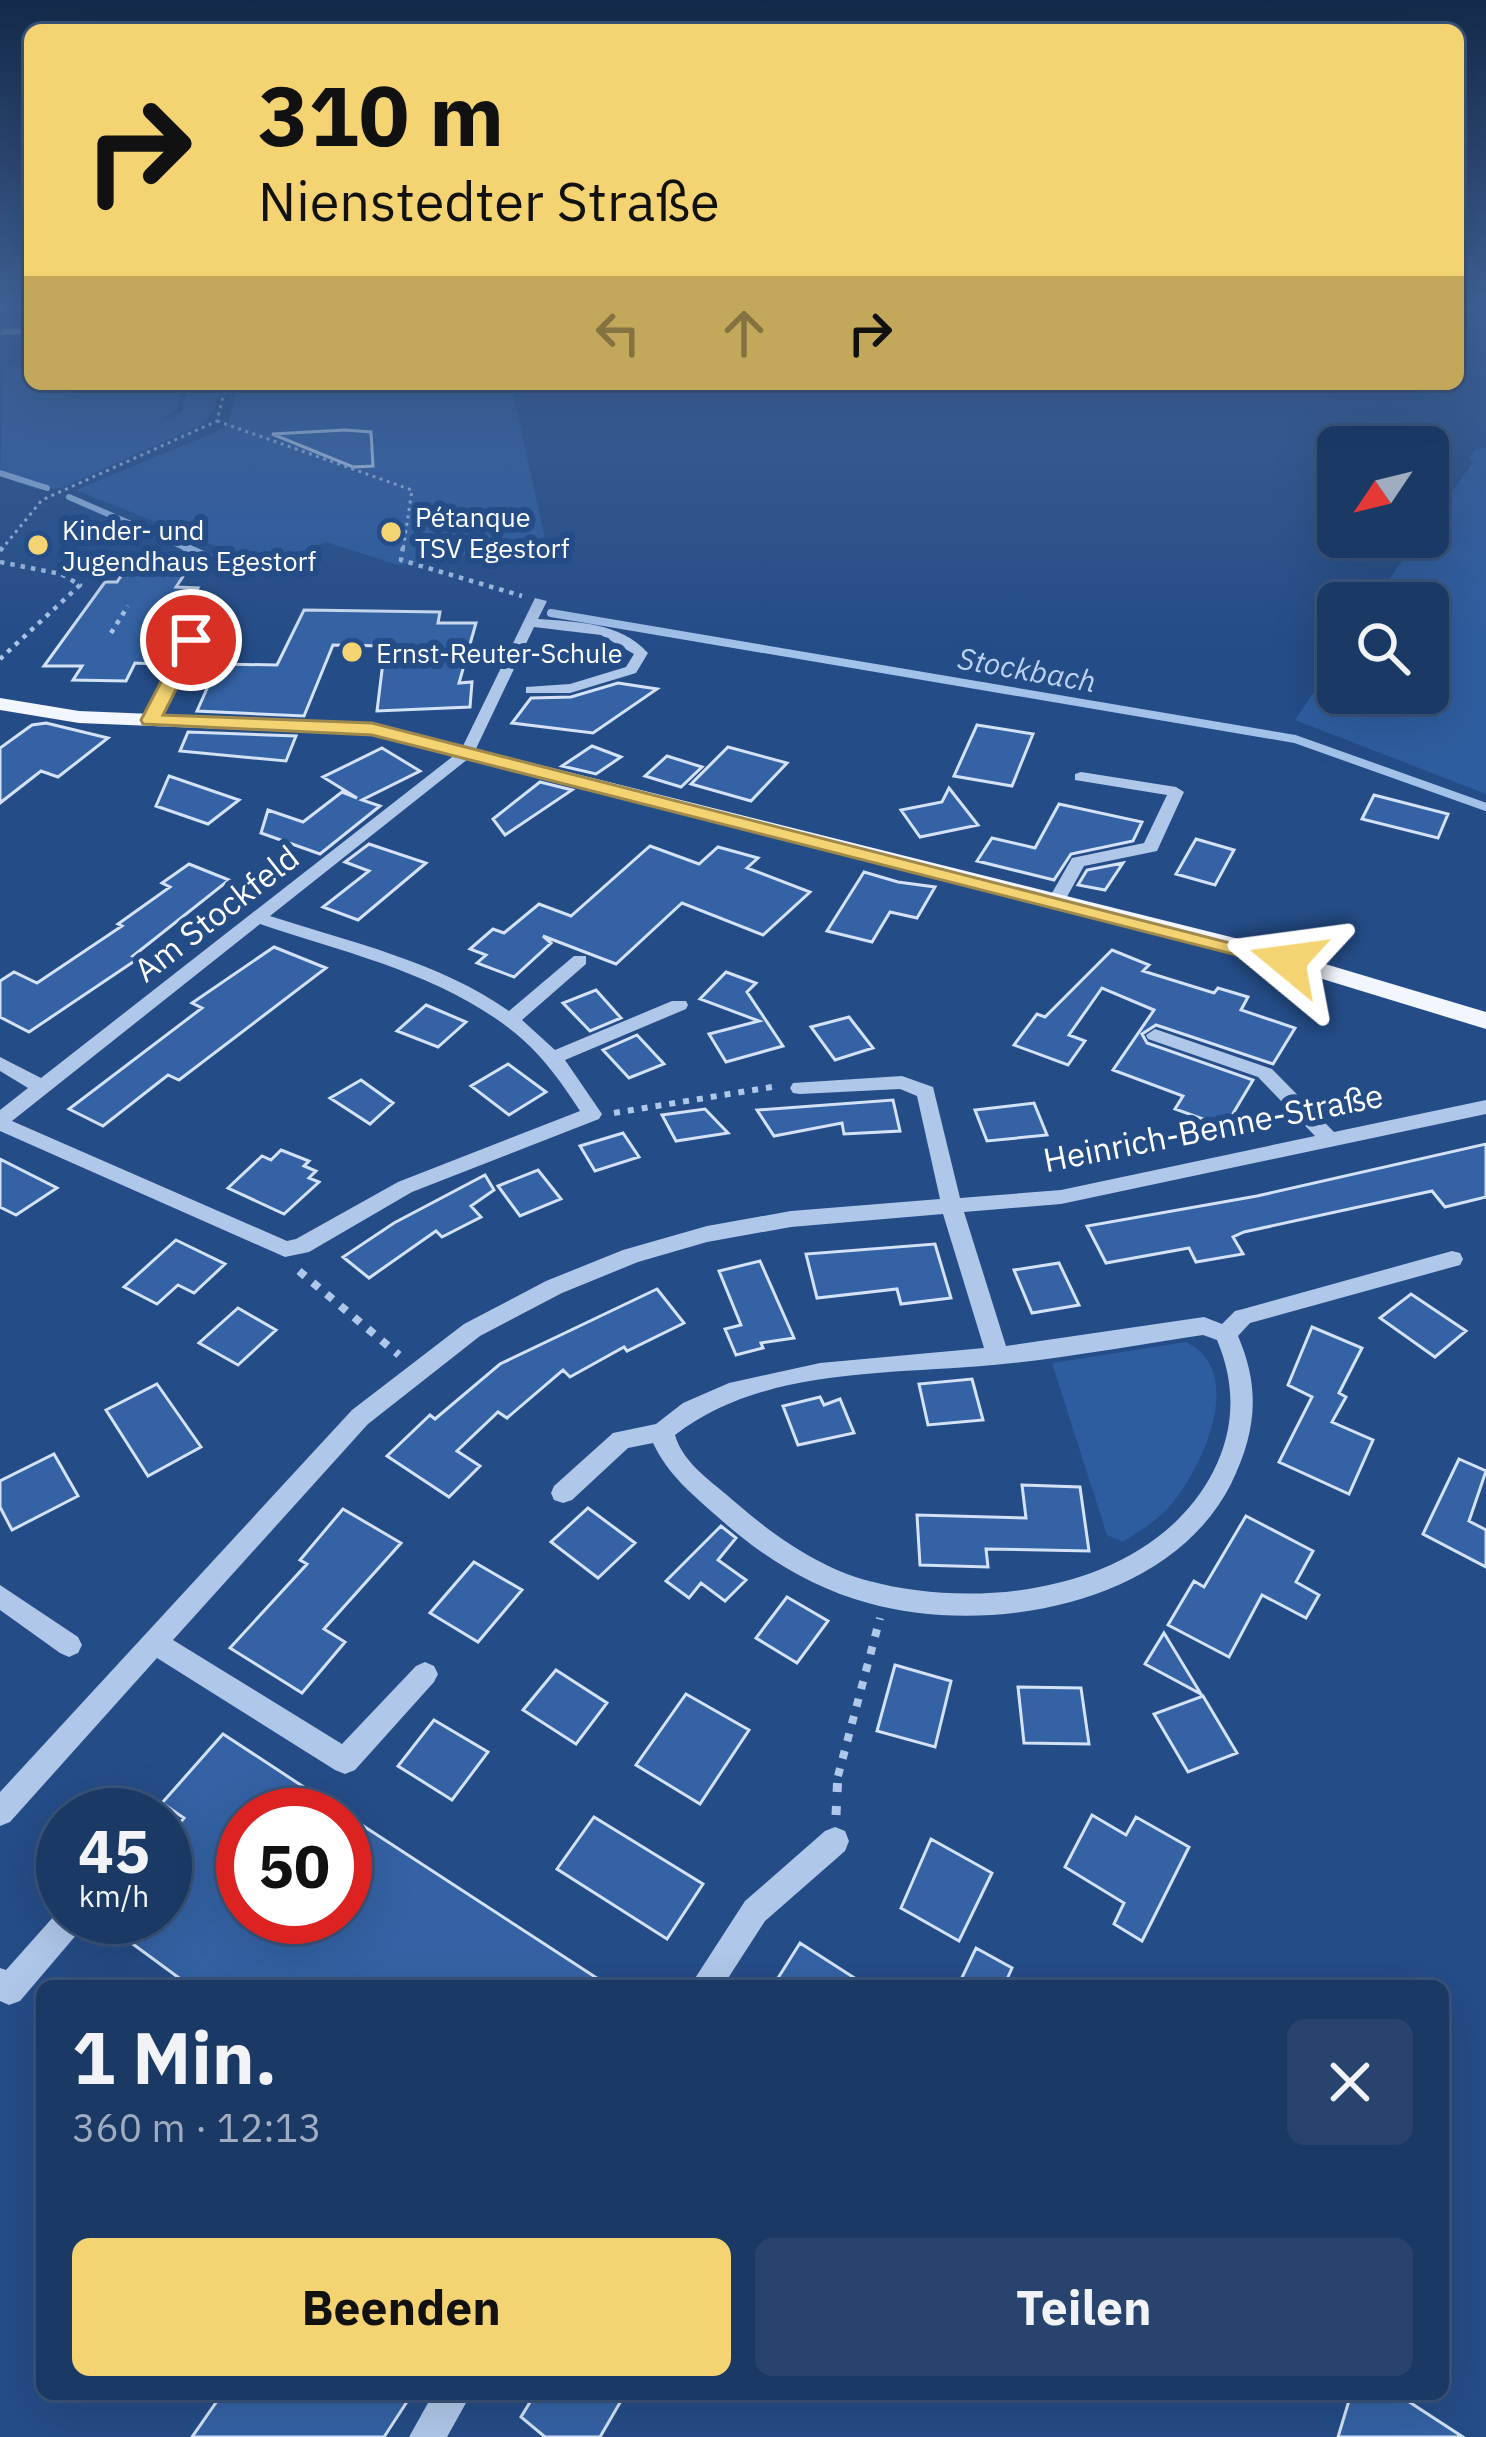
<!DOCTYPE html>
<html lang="de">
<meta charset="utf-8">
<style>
:root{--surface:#1b3965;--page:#28446e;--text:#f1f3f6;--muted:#a0acbf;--line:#395379;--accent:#f4d373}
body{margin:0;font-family:"IBM Plex Sans",sans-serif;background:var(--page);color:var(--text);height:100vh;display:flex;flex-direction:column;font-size:45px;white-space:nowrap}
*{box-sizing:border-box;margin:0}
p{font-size:39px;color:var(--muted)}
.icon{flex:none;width:66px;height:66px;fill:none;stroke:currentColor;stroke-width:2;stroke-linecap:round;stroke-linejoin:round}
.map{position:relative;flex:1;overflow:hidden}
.drawer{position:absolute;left:36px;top:1980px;width:1413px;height:420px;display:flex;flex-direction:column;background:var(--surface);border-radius:18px;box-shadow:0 12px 48px #0002,0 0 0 3px var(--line)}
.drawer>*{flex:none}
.top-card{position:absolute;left:24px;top:24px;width:1440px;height:366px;border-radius:18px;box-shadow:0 12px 48px #0002,0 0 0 3px var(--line);background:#f4d373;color:#111;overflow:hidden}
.needle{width:78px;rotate:235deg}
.tools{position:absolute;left:1317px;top:426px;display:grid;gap:24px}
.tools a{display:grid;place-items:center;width:132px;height:132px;border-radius:18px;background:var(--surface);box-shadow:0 12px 48px #0002,0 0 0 3px var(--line);font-size:60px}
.speed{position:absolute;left:36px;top:1788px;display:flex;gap:24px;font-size:60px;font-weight:700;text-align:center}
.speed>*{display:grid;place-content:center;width:156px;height:156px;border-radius:50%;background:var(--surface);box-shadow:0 12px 48px #0002,0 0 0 3px var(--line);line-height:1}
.speed small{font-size:30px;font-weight:400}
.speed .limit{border:18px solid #d22;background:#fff;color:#111}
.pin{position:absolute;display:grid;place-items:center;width:102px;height:102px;color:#fff;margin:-51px;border:6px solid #fff;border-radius:50%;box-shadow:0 3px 12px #0007}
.me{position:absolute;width:132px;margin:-66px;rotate:286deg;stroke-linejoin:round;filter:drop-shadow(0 0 9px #0008)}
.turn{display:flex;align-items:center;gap:42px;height:252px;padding:0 36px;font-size:54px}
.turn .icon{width:156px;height:156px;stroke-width:2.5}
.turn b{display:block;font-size:84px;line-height:102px}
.lanes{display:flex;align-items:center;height:114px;padding:0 36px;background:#0003;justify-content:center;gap:60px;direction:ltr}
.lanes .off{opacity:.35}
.round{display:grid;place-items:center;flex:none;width:126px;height:126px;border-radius:18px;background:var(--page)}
.summary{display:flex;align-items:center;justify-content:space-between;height:204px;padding:0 36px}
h1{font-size:72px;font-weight:700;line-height:90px}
.button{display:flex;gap:24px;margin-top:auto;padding:24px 36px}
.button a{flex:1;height:138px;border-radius:18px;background:var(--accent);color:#111;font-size:48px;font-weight:700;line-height:138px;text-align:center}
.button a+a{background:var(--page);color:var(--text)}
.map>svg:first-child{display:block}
</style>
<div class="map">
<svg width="1486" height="2437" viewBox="0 0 1486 2437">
<rect width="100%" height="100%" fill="#244c87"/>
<!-- green -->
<path fill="#2e5d9f" d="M30,366V384H181L178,409L161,421L182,411L187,384H221L214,411L203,424L61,488L36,489L0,476L4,367Z
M238,384H511L546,543L398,565L326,542L263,565L76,490L218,431L228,424Z
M1486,448V794L1295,720L1338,657V693H1428V603H1372L1419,537H1428V525L1474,461L1469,459L1475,449Z
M1186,1342C1247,1372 1203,1468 1169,1507C1157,1521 1138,1532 1123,1542L1107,1535L1052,1363Z"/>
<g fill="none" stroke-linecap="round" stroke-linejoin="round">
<!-- stream-far1 -->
<path stroke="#a3c2ea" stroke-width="6" d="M0,473L47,488
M69,497L191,550"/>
<!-- stream -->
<path stroke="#a3c2ea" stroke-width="8" d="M185,547L246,574
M551,613L1295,739L1486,807"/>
</g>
<!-- building -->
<path fill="#3462a4" stroke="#d3e2f7" stroke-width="3" fill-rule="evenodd" d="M345,430L371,432L373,466L353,467L272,434Z
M127,567L188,569L176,587L198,588L156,664L135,663L126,681L73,680L82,666H44L105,582H117Z
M304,610L440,612L438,623H476L459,683L472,682L470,707L377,711L385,646L333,645L304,716L197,711L218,664L277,665Z
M618,683L657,689L593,733L512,723L531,698L571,697Z
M46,723L108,738L58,777L41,771L0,803V748L32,725Z
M977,725L1033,734L1012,786L954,776Z
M188,732L296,736L286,761L180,751Z
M592,746L621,757L596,774L562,766Z
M728,747L787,763L751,801L691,784Z
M382,748L420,771L362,800L380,806L320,854L261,833L268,810L303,822L342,792L357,798L323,777Z
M667,756L702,767L681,787L645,776Z
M169,776L239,800L208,824L156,806Z
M540,782L572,790L505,835L493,819Z
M949,788L978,825L920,837L901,810L942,802Z
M1374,795L1448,814L1438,838L1362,819Z
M1059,804L1142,822L1133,841L1071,854L1054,880L977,861L992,838L1035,848Z
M1196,839L1234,850L1215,885L1176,874Z
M369,844L426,863L358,920L323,907L369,871L345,862Z
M650,846L699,864L718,847L758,858L747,868L810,892L763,935L682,903L616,964L543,936L551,943L514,977L477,963L486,955L470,949L493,929L504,933L539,904L571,916Z
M1123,863L1105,890L1078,885L1087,870Z
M189,864L229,880L133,956L139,958L29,1032L0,1017V981L14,972L37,983L122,926L118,924L170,887L162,883Z
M864,872L898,882L935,887L917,918L890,912L872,942L827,931Z
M274,947L326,968L179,1080L168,1075L103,1126L69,1109L202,1008L192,1003Z
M1112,950L1149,965L1143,971L1214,993L1218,988L1248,997L1241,1010L1295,1028L1273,1064L1156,1025L1142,1034L1147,1043L1253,1080L1225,1127L1175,1109L1183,1096L1113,1070L1154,1010L1102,988L1069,1035L1085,1041L1068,1065L1014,1045L1037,1014L1045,1017Z
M726,972L756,983L747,992L783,1046L726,1062L709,1034L759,1021L700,999Z
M596,990L621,1018L590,1031L563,1003Z
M426,1005L466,1022L438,1047L397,1031Z
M849,1017L873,1048L835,1060L811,1027Z
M637,1035L664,1064L629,1078L603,1050Z
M508,1064L546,1092L509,1115L471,1086Z
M361,1080L393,1103L370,1124L330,1098Z
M893,1100L900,1131L844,1134L842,1123L774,1136L757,1110Z
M1034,1103L1047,1135L987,1141L975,1110Z
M705,1109L728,1133L676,1141L662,1115Z
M623,1133L639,1157L595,1171L580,1146Z
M1486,1144V1197L1445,1207L1432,1191L1244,1232L1233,1237L1243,1254L1196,1262L1189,1248L1106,1263L1087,1226L1257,1196Z
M281,1150L309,1161L304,1166L316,1171L309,1178L319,1182L284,1214L228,1188L262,1156L271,1160Z
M0,1159L57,1188L16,1215L0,1207Z
M538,1170L561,1199L520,1216L498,1186Z
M485,1175L494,1190L471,1206L481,1217L442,1237L436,1231L369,1278L343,1257L394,1223Z
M176,1240L225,1264L194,1293L178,1285L157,1304L124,1287Z
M935,1244L951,1298L901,1304L897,1289L817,1298L806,1254Z
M760,1261L794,1338L761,1343L763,1348L736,1355L725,1329L741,1325L719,1271Z
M1059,1263L1079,1305L1032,1313L1014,1270Z
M657,1289L684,1323L627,1351L624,1347L570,1377L563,1370L507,1418L498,1412L457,1451L480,1466L449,1497L387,1456L430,1415L435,1419L500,1364Z
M1411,1294L1466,1331L1435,1357L1380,1318Z
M238,1308L276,1330L238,1365L199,1343Z
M1312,1327L1362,1348L1339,1393L1346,1397L1332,1422L1373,1440L1349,1494L1279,1462L1312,1397L1288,1385Z
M972,1379L983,1420L928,1425L919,1384Z
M157,1384L201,1447L148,1476L106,1410Z
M820,1397L824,1405L840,1399L854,1433L798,1445L783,1406Z
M54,1454L78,1496L12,1530L0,1507V1481Z
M1459,1459L1486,1471L1469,1521L1486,1530V1567L1423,1534Z
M1022,1485L1080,1487L1089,1551L986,1549L988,1567L920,1565L917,1515L1026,1518Z
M588,1508L635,1543L598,1578L551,1542Z
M343,1509L401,1543L324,1629L345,1642L302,1693L230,1648L307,1564L300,1560Z
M1246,1516L1313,1551L1296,1582L1319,1595L1306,1618L1262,1595L1229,1657L1168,1625L1194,1581L1204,1587Z
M721,1526L736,1538L718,1560L746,1580L725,1601L701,1583L689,1598L666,1581Z
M474,1562L522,1590L478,1642L430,1613Z
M787,1597L828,1621L797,1663L756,1638Z
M1164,1633L1201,1694L1145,1664Z
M895,1665L951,1681L935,1747L877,1731Z
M556,1670L607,1703L576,1744L523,1710Z
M1018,1687L1081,1688L1089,1744L1024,1743Z
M686,1694L749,1730L700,1804L636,1765Z
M1203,1696L1237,1753L1188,1772L1154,1714Z
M434,1720L488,1752L452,1800L398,1766Z
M223,1734L345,1814L609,1986H190L96,1917H165V1840L184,1818L162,1803ZM243,1815H345V1917H243Z
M1092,1815L1126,1835L1136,1817L1189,1847L1142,1941L1114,1924L1124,1903L1065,1867Z
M594,1817L703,1884L667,1939L557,1869Z
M931,1839L992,1873L959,1941L901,1908Z
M800,1943L867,1986H773Z
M976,1948L1012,1968L1004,1986H958Z
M222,2394H412L384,2437H192Z
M535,2394H625L600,2437H545L521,2417Z
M1351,2394H1397L1463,2437H1338Z"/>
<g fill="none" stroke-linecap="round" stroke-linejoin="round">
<!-- path-far4 -->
<path stroke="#afc7e9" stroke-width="3" stroke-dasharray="3 4.5" stroke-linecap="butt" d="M217,421L412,490L403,550
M1,550L42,500L217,421L226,384"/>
<!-- path-far3 -->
<path stroke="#afc7e9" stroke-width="4.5" stroke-dasharray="4.5 6" stroke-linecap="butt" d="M403,547L401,560L522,596
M0,551L3,547
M0,562L61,574L80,585L0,659
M111,633L128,606"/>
<!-- path-far2 -->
<path stroke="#afc7e9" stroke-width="6" stroke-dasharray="6 8" stroke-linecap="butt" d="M614,1113L778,1086"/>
<!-- path-far1 -->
<path stroke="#afc7e9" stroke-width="8" stroke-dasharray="8 10" stroke-linecap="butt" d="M299,1271L399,1355
M838,1776L880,1618"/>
<!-- path -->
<path stroke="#afc7e9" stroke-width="9" stroke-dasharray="9 14" stroke-linecap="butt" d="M836,1815L838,1773"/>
<!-- minor -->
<path fill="#afc7e9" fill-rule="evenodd" d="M30,328V334L0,335L2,329Z
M535,598L547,601L538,619C577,622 620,622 648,653L636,673L570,693H526V687L570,684L626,667L634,654L601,635L534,627L473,755L270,916C350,942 440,962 509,1011L574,956H586V964L522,1020L555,1050L672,1001H686L688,1005L686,1009L565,1060L602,1114L599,1119L412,1192L309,1252L285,1257L0,1131V1110L28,1088L0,1071V1057L41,1078L461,750ZM260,924C349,954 450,976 522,1039C546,1060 563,1085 580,1111L398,1182L296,1239L287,1241L12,1121Z
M191,636L198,640L158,720L145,723L142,720L184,640Z
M1081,772L1176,787L1184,792L1157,851L1084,866L1063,904L1057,905L1048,900L1072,858L1144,843L1167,795L1075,780V774Z
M1155,1029L1272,1069L1334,1132L1486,1100V1114L1061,1204L964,1212L1006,1346L1204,1317L1222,1324L1235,1311L1243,1309L1452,1251L1460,1253L1463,1259L1460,1265L1250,1323L1238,1336C1261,1389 1256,1433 1231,1484C1170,1605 989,1637 868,1603C812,1588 761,1556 719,1518C693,1495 668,1475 653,1443L628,1448L572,1500L563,1503L554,1500L551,1493L554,1486L613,1433L656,1424L683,1403L729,1383L820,1363L984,1348L943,1214L791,1227L707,1242L638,1262L562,1293L480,1336L368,1424L173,1640L342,1744L416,1666L425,1662L434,1666L438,1674L434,1682L355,1770L345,1774L335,1770L157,1658L10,1822L0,1826V1792L352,1410L464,1324L546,1281L623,1250L707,1226L791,1211L940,1199L917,1096L900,1089L800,1094L793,1093L790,1088L793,1083L902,1076L933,1087L960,1198L1061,1190L1315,1136L1258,1077L1148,1039L1146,1035ZM1203,1335L1217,1340C1236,1385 1235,1429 1213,1472C1152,1589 986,1612 869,1581C820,1568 774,1536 735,1502C714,1483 683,1464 675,1435C763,1367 887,1375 993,1365C1063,1359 1134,1345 1203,1335Z
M0,1585L78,1637L82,1645L78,1653L69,1657L60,1653L0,1610Z
M835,1827L845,1831L849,1841L845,1851L765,1921L723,1986H690L745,1901L825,1831Z
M63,1906V1917H88L83,1927L20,2001L9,2005L0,2001V1968L6,1970Z
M433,2394H471L447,2437H409Z"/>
<!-- major -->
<path fill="#f2f6fe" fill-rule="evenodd" d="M0,698L79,711L372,723L1255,943L1486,1012V1029L1237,953L372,735L79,723L0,710Z"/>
</g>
<!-- sky -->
<linearGradient id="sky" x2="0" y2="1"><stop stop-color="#142a4a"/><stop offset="0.47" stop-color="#3f6196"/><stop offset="1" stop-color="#3f6196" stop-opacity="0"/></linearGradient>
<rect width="1486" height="648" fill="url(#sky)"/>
<!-- route -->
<path fill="#f4d373" stroke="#9f894b" stroke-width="3" d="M185,636L201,640L163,715L372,723L1300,961L1288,968L372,735L143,724L141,720Z"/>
<!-- markers -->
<g fill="#f4d373" stroke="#244c87" stroke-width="4.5">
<circle cx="391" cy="532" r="12"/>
<circle cx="38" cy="545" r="12"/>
<circle cx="352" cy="652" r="12"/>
</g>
<g text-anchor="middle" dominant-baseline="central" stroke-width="12" stroke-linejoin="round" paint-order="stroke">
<!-- far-poi labels -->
<g font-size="27" fill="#fff" stroke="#244c87" text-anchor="start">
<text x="415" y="516">Pétanque<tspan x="415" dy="31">TSV Egestorf</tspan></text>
<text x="62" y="529">Kinder- und<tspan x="62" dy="31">Jugendhaus Egestorf</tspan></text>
<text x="376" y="652">Ernst-Reuter-Schule</text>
</g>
<!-- far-water labels -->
<g font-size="30" font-style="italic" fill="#bbd2f0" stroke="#244c87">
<text transform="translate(1027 669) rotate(10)">Stockbach</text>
</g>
<!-- street labels -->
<g font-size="33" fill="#fff" stroke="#244c87">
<text transform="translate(216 913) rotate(-38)">Am Stockfeld</text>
<text transform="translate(1213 1127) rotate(-11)">Heinrich-Benne-Straße</text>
</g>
</g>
</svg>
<div class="tools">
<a><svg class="needle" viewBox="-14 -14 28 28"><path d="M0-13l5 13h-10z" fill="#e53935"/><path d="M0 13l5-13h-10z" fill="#a0acbf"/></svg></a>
<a><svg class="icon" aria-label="search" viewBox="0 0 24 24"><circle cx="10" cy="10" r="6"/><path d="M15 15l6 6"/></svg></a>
</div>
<div class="speed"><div>45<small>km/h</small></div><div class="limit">50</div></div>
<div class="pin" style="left:191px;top:640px;background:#d93025"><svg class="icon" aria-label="arrive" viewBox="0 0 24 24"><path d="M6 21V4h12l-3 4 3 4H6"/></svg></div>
<svg class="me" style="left:1288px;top:961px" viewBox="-20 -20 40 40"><path d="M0-17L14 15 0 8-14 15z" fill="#f4d373" stroke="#fff" stroke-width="4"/></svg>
<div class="top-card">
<div class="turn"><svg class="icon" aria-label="right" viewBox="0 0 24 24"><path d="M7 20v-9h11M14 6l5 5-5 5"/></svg><div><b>310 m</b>Nienstedter Straße</div></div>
<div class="lanes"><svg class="icon off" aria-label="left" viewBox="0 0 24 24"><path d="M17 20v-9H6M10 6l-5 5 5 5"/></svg><svg class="icon off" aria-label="ahead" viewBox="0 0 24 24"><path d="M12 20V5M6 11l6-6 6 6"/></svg><svg class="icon" aria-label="right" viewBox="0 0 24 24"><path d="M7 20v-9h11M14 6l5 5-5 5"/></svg></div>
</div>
<section class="drawer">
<div class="summary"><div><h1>1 Min.</h1><p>360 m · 12:13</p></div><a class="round"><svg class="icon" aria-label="close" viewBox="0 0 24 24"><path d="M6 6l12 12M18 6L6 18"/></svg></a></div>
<div class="button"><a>Beenden</a><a>Teilen</a></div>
</section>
</div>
